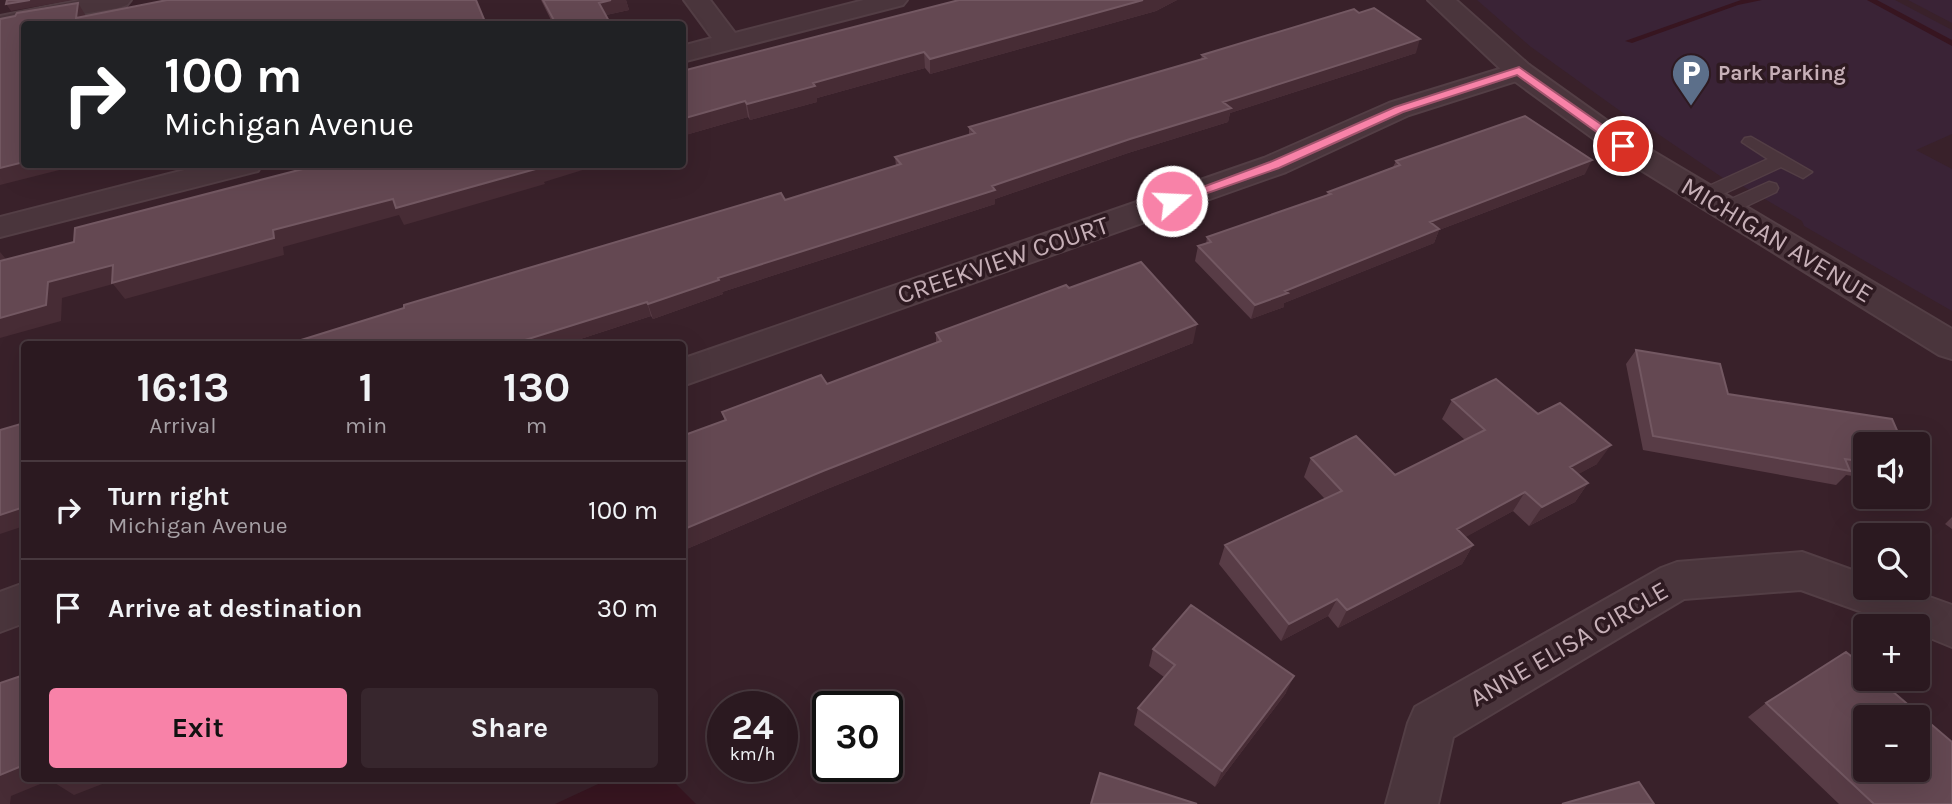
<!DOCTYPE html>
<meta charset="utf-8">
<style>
:root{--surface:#2b1920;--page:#37262d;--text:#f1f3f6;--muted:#a6a0a5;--line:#47383e;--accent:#f882a8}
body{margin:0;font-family:Karla,sans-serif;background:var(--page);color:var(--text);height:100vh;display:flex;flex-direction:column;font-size:26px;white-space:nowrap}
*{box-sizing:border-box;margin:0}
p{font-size:23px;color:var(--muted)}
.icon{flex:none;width:38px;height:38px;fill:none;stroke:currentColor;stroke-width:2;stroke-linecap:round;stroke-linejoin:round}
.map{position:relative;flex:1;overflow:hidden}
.details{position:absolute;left:21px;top:341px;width:665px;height:441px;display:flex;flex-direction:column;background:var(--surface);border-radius:7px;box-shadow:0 7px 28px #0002,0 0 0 2px var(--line)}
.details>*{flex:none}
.guide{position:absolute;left:21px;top:21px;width:665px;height:147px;border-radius:7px;box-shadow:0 7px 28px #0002,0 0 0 2px var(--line);background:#202124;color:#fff;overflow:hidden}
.controls{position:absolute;left:1853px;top:432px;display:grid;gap:14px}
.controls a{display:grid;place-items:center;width:77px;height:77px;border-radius:7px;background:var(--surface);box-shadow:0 7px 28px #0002,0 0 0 2px var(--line);font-size:35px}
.speed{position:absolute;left:707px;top:691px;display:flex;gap:14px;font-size:35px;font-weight:700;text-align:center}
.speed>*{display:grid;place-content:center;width:91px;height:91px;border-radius:50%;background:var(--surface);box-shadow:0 7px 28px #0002,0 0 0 2px var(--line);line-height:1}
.speed small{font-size:18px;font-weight:400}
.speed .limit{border:4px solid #111;border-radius:10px;background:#fff;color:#111}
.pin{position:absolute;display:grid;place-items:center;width:60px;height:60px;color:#fff;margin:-30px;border:4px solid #fff;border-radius:50%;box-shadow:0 2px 7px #0007}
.me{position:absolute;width:77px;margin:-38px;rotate:71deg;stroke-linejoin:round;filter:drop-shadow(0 0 5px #0008)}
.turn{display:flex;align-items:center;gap:24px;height:147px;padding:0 28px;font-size:32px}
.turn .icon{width:91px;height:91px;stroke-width:2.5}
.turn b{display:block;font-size:49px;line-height:60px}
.eta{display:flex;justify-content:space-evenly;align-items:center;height:119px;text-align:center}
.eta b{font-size:42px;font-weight:700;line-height:49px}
.action{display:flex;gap:14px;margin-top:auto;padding:14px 28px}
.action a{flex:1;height:80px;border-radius:7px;background:var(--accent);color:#111;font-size:28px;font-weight:700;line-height:80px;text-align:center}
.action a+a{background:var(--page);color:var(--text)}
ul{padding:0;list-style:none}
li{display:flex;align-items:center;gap:21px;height:98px;padding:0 28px;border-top:2px solid var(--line)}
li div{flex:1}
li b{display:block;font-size:26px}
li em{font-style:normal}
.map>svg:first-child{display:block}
</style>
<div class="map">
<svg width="1952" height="804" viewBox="0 0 1952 804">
<rect width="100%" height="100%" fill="#39212a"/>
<!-- green -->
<path fill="#3a2336" d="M1477,0H1895L1952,30V134L1916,150L1952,169V311L1804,226L1802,221L1729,178H1723L1633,117L1630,118L1531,47Z
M1908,0H1952V23Z"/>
<!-- water -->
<path fill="#371520" d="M609,779H671L696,804H555Z"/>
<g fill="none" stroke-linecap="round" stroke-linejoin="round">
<!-- stream -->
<path fill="#371520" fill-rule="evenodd" d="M1741,0H1762L1738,5L1632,43L1625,41Z
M1867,0H1877L1952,40V46Z"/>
<!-- service casing -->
<g stroke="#533e45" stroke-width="3">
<path id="service" d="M1751,137L1812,172L1803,178L1781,167L1712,199H1698L1696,195L1698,191L1768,159L1742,142L1745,138Z
M1769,182L1776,184L1778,188L1776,192L1734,212H1720L1717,208L1720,204Z"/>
</g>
<!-- minor casing -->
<g stroke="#533e45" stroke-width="4">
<path id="minor" d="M80,0H131L127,5L118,8L24,24V27L0,32V16Z
M684,0H710L735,33L864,0H907L903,5L682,62V46L712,38Z
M1519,63L1529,65L1533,71L1529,77L1409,115L1286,172L682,386V359L1264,158L1389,103Z
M208,164H262L258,171L0,237V217Z
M1802,552L1866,575V588H1904L1952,605V647L1918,633V626H1901L1801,590L1684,599L1453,737L1438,804H1386L1408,723L1415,707L1661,568L1677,562Z
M24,583V623L0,632V592Z"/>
</g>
<!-- tertiary casing -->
<g stroke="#533e45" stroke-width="4">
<path id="tertiary" d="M1428,0H1456L1529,65L1634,140L1952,329V359L1939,355L1612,152L1509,77Z"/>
</g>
<!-- service -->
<use href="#service" fill="#4a353c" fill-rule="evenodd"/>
<!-- minor -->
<use href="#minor" fill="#4a353c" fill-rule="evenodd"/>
<!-- tertiary -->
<use href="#tertiary" fill="#4a353c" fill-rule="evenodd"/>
</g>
<!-- wall -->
<path fill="#583c46" d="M541,0H626L629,10L606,15L611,24H553Z
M959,0H1177L1156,11L930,74L925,68L817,98V102L750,120L748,117L682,136V71Z
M1416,53L1230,113L1228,122L1128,153L995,199V204L722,292L723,294L653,319L651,316L562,345H285L785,200L896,166L895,157L969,135V127L1201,59L1202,55Z
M1396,161L1585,174L1439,230L1434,243L1284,303V307L1251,319L1195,261L1198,246L1206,244L1207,237L1327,195L1328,192L1393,167Z
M1069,288L1193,343L827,489L682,551V436L725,421L722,412L827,384L936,343V333Z
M1636,350L1728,394L1866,444V478L1846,475L1836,485L1643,450L1626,364Z
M1452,400L1597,464L1578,474L1588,483L1575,502L1529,526L1513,511L1465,537L1473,545L1462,564L1338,628L1328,616L1281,641L1219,564L1225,545L1325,499L1304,477L1311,458L1395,475L1465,440L1442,419Z
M1952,517V529L1945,524Z
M1153,649L1286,693L1215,787L1134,725L1138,708L1164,677L1149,666Z
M1766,703L1952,804H1839L1748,717Z"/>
<!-- shaded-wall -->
<path fill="#472c35" d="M30,0H73L11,11L6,4Z
M611,0H626L629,10L602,16L599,3Z
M1143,0H1177L1156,11L930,74V59Z
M78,3L86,16L76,18Z
M1420,39L1416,53L1230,113L1228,122L1128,153L995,199V204L722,292L723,294L653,319L648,304L718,278L992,186L1223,102Z
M924,52L925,68L817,98V102L750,120L747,104L813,83Z
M745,101L748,117L682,136V119Z
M1592,160L1585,174L1439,230L1434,243L1284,303V307L1251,319L1255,305L1430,222Z
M24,162V164H83L0,185V168Z
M541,164H602L544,182L545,184L404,225L399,215L283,247L284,255L125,299L113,284L62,298L61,321L0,338V318L48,282L113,265L273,230L393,199Z
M0,252L11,265L0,268Z
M647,302L651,316L562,345H509Z
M1197,324L1193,343L827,489L682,551V530L823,471Z
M1611,445L1597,464L1557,486L1570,467Z
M1588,483L1575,502L1529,526L1542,507Z
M1525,492L1513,511L1446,548L1457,529Z
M24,507V526L0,534V515Z
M1473,545L1462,564L1338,628L1347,610Z
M1337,599L1328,616L1281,641L1289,624Z
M1294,676L1286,693L1215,787L1222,771Z
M24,765V779H115L74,795L50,780L11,796L10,804H0V775Z"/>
<!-- building -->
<path fill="#644852" stroke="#735862" stroke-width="2" fill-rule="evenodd" d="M7,0H30L6,4Z
M167,0H476L486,24H24V162L0,168V19L15,16L17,13L78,3L76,18Z
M543,0H611L599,3L610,23L603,24H556Z
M959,0H1143L930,59L924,52L813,83L815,86L747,104L745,101L682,119V71Z
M1374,8L1420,39L1223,102L1231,108L1130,139L992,186L995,190L718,278L719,280L648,304L647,302L509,345H285L404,308V305L781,193L785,200L901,164L895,157L975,133L969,127L1206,58L1202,55L1354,9L1359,13Z
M1525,116L1592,160L1430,222L1439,229L1285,291L1288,293L1255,305L1198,246L1211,242L1207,237L1331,194L1328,192L1400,165L1396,161Z
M322,164H353L354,169L370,164H541L538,166L539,168L396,208L393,199L273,230L274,238L112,283L113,265L48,282L46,305L0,318V261L74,242L75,228Z
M1141,262L1197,324L823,471L682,530V436L726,420L722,412L821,375L827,384L941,341L936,333L1066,285L1069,288Z
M1636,350L1720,364L1728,394L1892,419L1903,444H1866V462L1845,459L1850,471L1653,436Z
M1496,379L1538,414L1560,403L1611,445L1570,467L1588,483L1542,507L1525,492L1457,529L1473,545L1347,610L1337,599L1289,624L1225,545L1342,491L1311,458L1356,436L1395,475L1485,430L1452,400Z
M24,423V507L0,515V430Z
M1191,605L1294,676L1222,771L1138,708L1175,665L1153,649Z
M1846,652L1866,668V679H1878L1952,742V804H1874L1766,703ZM1866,718H1918V770H1866Z
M24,675V765L0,775V683Z
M1100,773L1197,804H1091Z
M1639,782L1654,804H1562Z"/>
<!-- route -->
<path fill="#f882a8" stroke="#a1546d" stroke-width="2" d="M1519,67L1628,143V148H1619L1517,75L1403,112L1279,168L1176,204H1167L1165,201L1270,162L1395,107Z"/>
<!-- icons -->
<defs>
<g id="parking-pin" transform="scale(2.0125)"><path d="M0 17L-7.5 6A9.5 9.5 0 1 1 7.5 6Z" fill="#5c6f8a" stroke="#2e1a21"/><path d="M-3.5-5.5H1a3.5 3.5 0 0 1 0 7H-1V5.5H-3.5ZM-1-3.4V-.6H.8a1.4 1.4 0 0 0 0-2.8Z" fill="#fff"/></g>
</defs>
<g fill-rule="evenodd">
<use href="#parking-pin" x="1691" y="73"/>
</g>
<g text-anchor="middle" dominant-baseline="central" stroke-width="7" stroke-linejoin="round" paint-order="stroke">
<!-- far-poi labels -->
<g font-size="21" font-weight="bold" fill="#c6afb7" stroke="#2e1a21" text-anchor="start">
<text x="1718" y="73">Park Parking</text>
</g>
<!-- street labels -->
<g font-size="26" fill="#c6afb7" stroke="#2e1a21">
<text transform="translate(1777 240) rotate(31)">MICHIGAN AVENUE</text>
<text transform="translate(1003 260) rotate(-19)">CREEKVIEW COURT</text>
<text transform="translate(1569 644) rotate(-30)">ANNE ELISA CIRCLE</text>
</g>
</g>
</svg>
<div class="controls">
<a><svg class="icon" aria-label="sound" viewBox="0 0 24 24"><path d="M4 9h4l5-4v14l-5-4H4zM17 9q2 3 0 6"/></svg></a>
<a><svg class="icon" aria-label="search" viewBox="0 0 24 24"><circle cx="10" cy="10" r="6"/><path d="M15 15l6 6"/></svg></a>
<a>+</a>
<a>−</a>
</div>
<div class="speed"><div>24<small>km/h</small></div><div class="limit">30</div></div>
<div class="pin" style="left:1623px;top:146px;background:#d93025"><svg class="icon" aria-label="arrive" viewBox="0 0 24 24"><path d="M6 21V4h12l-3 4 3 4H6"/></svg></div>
<svg class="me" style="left:1172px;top:201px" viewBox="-20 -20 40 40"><circle r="17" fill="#f882a8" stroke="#fff" stroke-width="3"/><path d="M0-11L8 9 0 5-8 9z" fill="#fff"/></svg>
<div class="guide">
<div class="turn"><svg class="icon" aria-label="right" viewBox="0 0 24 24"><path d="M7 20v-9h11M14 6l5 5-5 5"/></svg><div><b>100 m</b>Michigan Avenue</div></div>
</div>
<section class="details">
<div class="eta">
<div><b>16:13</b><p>Arrival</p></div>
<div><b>1</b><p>min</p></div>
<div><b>130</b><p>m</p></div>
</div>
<ul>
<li><svg class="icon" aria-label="right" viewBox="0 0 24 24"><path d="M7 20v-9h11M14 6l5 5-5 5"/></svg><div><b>Turn right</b><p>Michigan Avenue</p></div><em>100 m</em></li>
<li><svg class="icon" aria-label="arrive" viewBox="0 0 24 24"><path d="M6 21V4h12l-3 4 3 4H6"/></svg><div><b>Arrive at destination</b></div><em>30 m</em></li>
</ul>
<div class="action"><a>Exit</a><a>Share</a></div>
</section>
</div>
